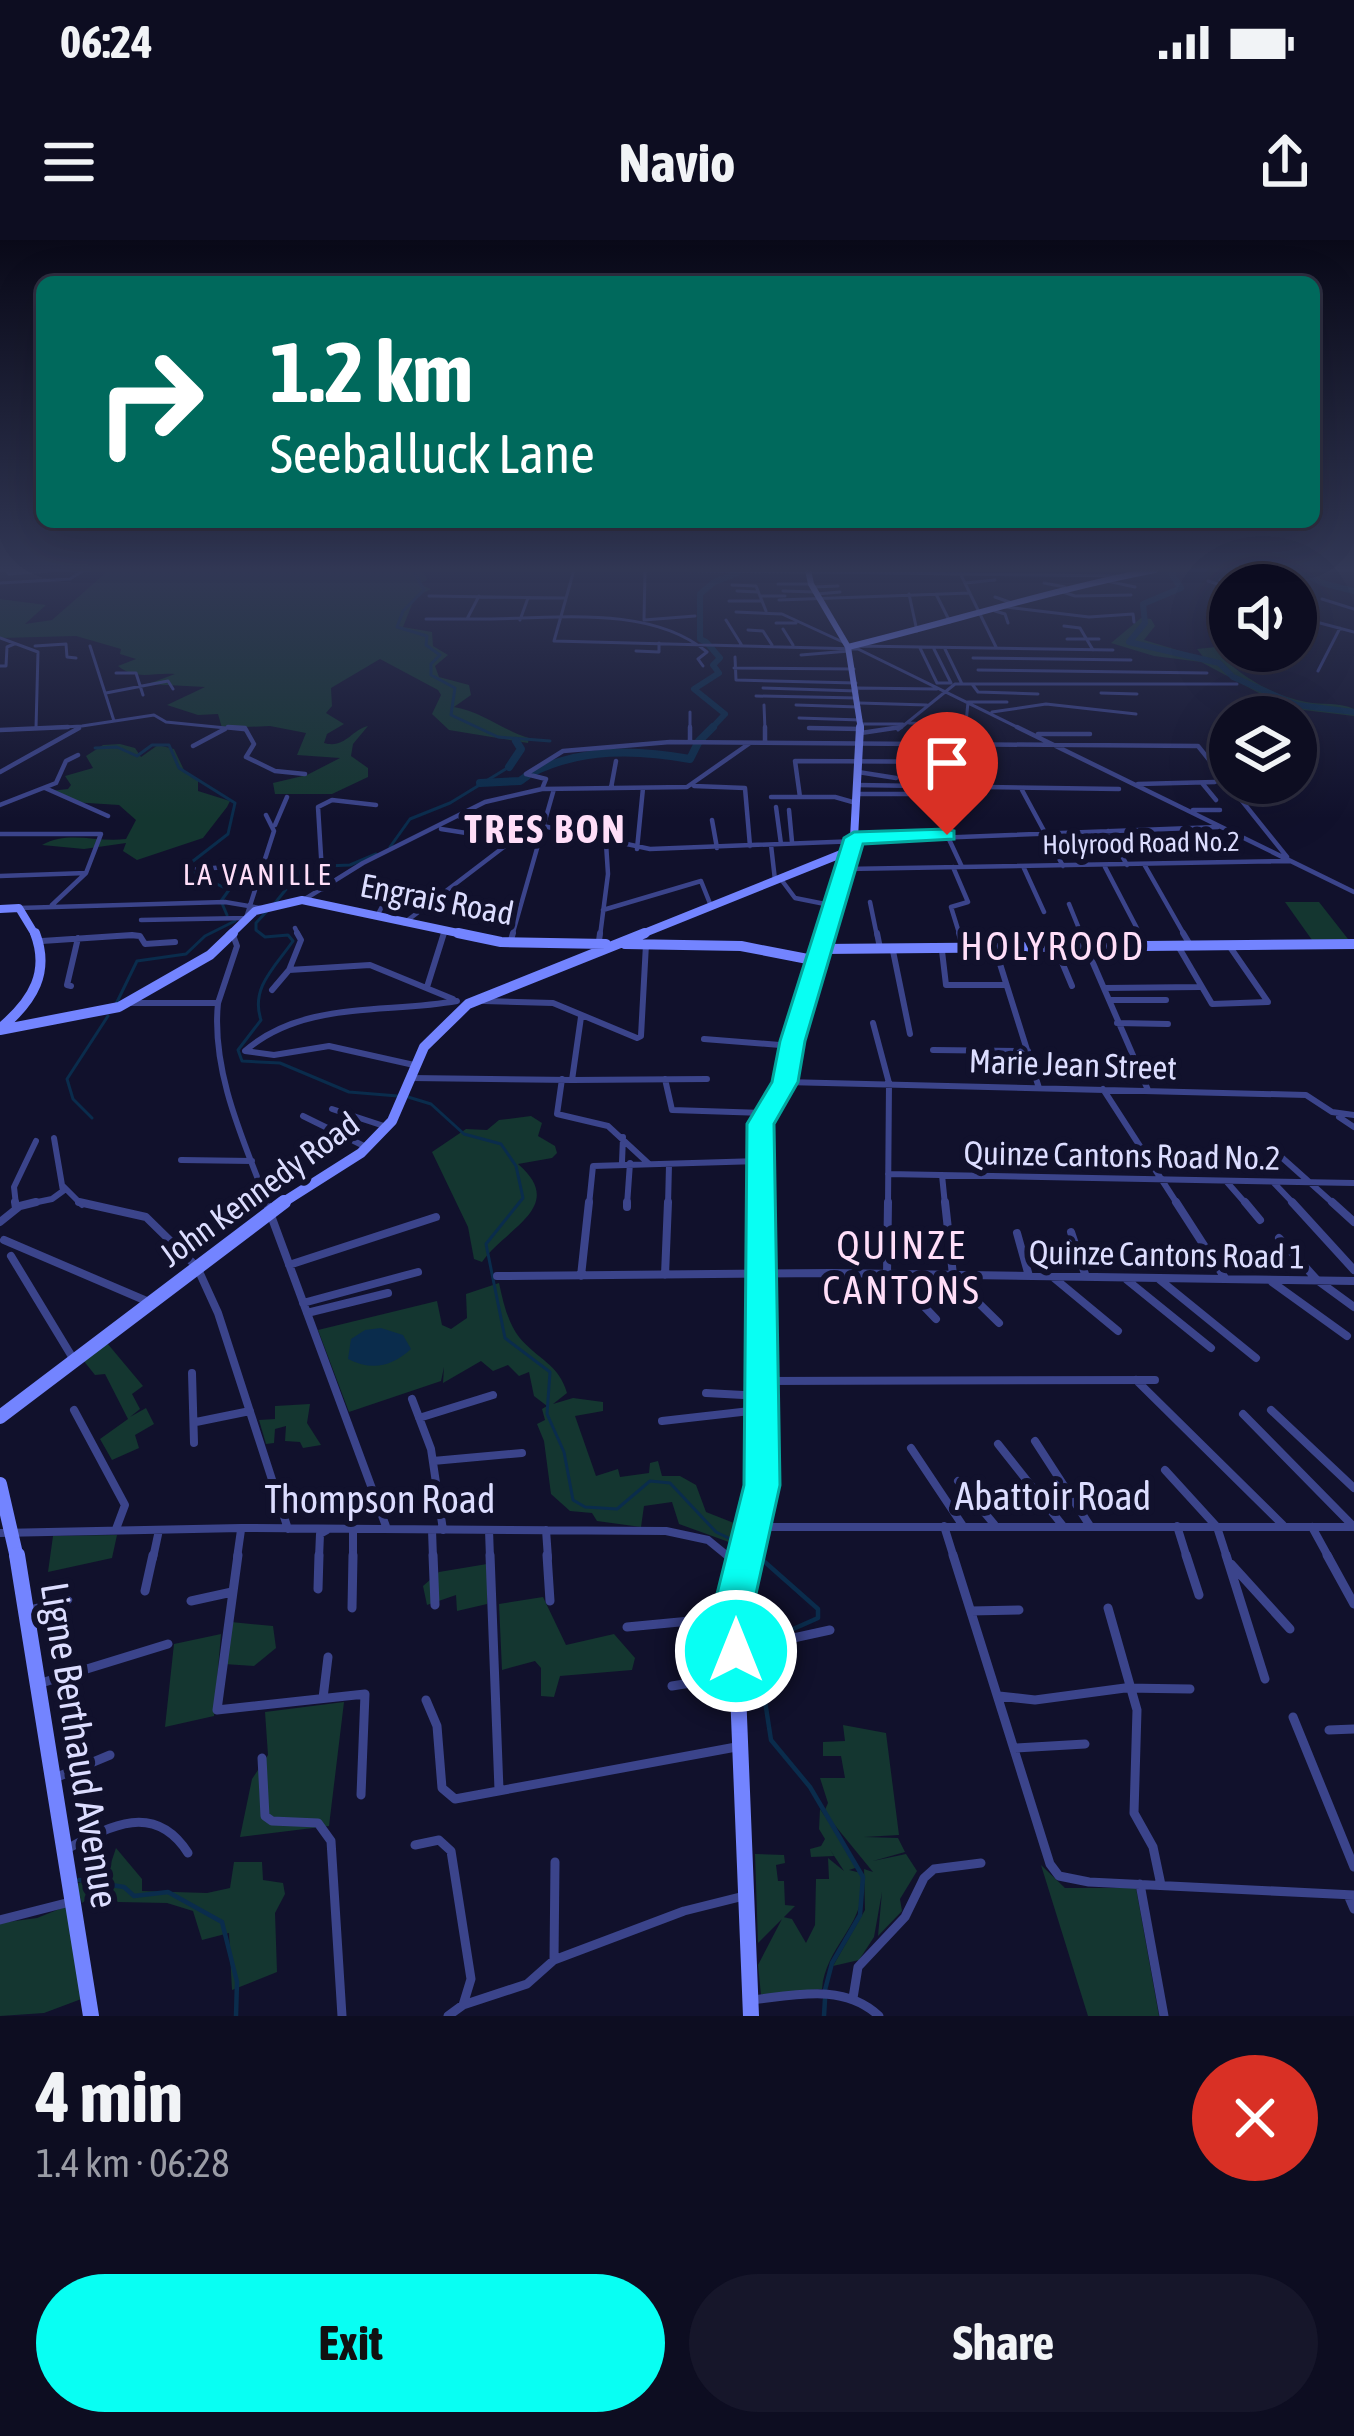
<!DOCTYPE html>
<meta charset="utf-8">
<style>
:root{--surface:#0d0d21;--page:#16162a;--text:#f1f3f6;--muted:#9a9ca5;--line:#2d2d3f;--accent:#08fff3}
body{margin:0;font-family:"Asap Condensed",sans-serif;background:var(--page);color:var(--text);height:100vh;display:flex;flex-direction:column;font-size:45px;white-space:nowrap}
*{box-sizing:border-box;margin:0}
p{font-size:39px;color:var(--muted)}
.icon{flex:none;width:66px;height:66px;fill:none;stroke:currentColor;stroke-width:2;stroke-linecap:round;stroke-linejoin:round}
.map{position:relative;height:1776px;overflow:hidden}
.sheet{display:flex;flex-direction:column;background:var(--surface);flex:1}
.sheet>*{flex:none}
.banner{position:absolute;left:36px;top:36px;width:1284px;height:252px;border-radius:18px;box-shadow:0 12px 48px #0002,0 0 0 3px var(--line);background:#00695c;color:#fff;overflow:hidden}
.fabs{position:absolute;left:1209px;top:324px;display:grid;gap:24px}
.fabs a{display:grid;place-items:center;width:108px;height:108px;border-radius:50%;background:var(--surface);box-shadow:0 12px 48px #0002,0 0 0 3px var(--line);font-size:60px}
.pin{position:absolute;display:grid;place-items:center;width:102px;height:102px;color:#fff;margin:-123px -51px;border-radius:50% 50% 50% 0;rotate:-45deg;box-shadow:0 0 12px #0007}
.pin .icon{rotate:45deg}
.me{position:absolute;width:132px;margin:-66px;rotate:0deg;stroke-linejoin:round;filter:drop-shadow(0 0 9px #0008)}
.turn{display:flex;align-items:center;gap:42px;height:252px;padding:0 36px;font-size:54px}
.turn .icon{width:156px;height:156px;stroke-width:2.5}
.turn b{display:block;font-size:84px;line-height:102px}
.round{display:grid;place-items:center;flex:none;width:126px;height:126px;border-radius:63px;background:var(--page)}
.overview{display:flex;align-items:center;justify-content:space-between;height:204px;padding:0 36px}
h1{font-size:72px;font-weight:700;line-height:90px}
.primary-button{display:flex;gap:24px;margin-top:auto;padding:24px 36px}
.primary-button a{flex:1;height:138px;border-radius:72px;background:var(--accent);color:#111;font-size:48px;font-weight:700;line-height:138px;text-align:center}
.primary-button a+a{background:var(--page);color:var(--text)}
.status{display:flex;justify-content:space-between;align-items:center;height:84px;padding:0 60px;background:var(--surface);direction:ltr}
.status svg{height:33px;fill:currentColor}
header{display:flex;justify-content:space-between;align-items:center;height:156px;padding:0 36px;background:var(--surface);font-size:54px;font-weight:700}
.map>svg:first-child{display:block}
</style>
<div class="status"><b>06:24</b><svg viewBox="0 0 49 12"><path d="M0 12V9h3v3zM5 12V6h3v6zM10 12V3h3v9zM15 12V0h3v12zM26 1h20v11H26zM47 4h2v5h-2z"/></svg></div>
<header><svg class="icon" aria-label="menu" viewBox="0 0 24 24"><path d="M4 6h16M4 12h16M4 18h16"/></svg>Navio<svg class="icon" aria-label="share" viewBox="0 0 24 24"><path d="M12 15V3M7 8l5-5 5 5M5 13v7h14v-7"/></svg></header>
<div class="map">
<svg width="1354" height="1776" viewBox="0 0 1354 1776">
<rect width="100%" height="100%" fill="#11112c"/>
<!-- green -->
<path fill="#143630" d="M109,330H423L427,340L418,344L431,349L415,357L403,387L432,392L433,406L448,415L435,426L439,437L469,445L471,455L454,467C483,472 502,490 529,498L528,503L449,490L432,474L441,455L438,450L380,419L331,448L332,466L326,473L344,484L327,494L324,503C345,509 351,490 368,486L353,504L351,516L368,528V537L332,554H275L273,543L307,535L340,518L297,515L306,493L270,486L222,488L218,474L198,475L167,465L205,447L148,444L175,434C153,432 137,441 118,426L136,419L120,414L121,409L76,396L0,398V359L46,365L25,384L52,380Z
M1141,378L1151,379L1155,386L1144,400L1204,418L1197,409L1226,406L1223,400H1227L1230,411H1236L1221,417C1247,439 1271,455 1306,462C1323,465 1339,462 1354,469V476L1287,468L1201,422L1154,416L1111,403Z
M120,504L135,508L141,517L158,505L174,509L184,530L198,540V551L230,561L227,567L203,598L137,620L123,611L126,603L84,609L42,605C69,590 97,603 126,599L136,580L119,565L72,562L50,551L68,549L71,545L65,536L93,528L86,516L103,505Z
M1285,662H1319L1348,699L1312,700Z
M531,876L542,883L538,896L555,906L557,913L552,918L518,924C568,967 505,988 482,1022L474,1019L468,987L432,912L466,889L487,890L499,880Z
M499,1043C503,1061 507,1081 519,1097C537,1119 559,1124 567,1153L553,1164L573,1158L603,1162V1171L575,1176L596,1236L618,1229L620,1237L649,1233L650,1223L658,1221L662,1236H680L696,1245L706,1272L739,1285L737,1305L679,1284L672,1262L644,1266L641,1287L597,1281L592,1273L570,1271L551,1254L544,1201L537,1184L545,1180L542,1169L547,1166L534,1156L529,1132L519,1136L508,1125L493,1131L481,1121L443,1143L444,1127L441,1141L349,1172L318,1090L437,1061L442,1085L451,1089L467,1078L466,1054Z
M107,1103L143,1146L132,1154L140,1169L130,1177L146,1168L154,1184L135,1195L139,1208L112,1220L100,1199L128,1179L105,1134L95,1135L83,1120Z
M310,1164L307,1183L321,1205L303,1208L300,1202L285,1201L286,1186L275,1189L274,1203L266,1204L259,1180L275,1179V1166Z
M117,1295L112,1318L48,1332L53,1296Z
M487,1324V1364L457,1371L456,1355L427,1365L423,1346L439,1332Z
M543,1357L566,1405L614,1394L635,1418L632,1430L560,1436L554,1457L541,1456V1428L535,1421L502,1430L499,1364Z
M231,1382L273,1386L276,1408L254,1426L224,1424Z
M221,1394L214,1476L165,1487L174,1404Z
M344,1462L329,1586L240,1597L252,1539L268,1515L265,1472Z
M843,1485L886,1493L899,1595L864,1597L898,1598L905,1612L873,1621L906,1614L917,1631L900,1659L902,1671L878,1696L882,1652L874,1697L859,1720L833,1726L865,1670L864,1629L873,1632L824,1572L828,1563L820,1538H845L841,1516H823V1502L845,1501Z
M820,1569L857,1623L858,1627L849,1630L861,1633C871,1682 826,1703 822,1749L761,1755L758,1725L783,1677L792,1679L806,1703L815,1685L816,1639H829L828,1618L844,1631L829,1608L834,1616L811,1617L810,1609L821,1606L825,1599L819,1589Z
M116,1608L142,1639V1651L207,1653L230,1648L234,1622H262L263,1640L283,1643L285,1654L275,1673L277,1732L232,1750L229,1693L202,1700L193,1671L167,1663L118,1662L103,1648L82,1663L76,1644L108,1632Z
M755,1614L784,1615L785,1623L776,1625L778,1641H784L785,1665L795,1666L758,1703Z
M1041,1625L1065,1648H1136L1159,1776H1088Z
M67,1666L84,1758L44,1773L0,1776V1683L37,1678Z"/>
<!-- water -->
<path fill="#0a2c4c" d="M381,1088L403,1095L411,1109C391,1127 372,1131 348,1119L351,1099L365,1090Z"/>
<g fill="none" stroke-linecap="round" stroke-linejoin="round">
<!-- stream-far1 -->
<path stroke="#0a2c4c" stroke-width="3" d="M413,330L424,350L403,371L397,387L427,396L426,405L440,415L431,424V435L455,448L451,475L498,497L550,501
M95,508L117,507L137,516L152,505H169L179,528L235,563L228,594L184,628L229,650L221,661L227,675
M390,607L410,579L450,563L509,527
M275,663L304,627L350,625L376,614
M268,670L256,683V690L265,697L288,695L293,701C275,727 250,748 261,780L238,810L242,821L280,823L349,852L398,856
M116,764L137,721L186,714L205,696L235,681
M408,857L431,864L464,894L501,904L516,926L523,958L486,1004L505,1098L550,1132L547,1174L564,1212L573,1260L585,1267L617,1269L650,1241L670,1243L716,1292L741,1304
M92,878L73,859L67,839L108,776
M750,1308L761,1318"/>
<!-- stream -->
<path stroke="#0a2c4c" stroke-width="4.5" d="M757,1315L818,1369V1378L773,1398
M772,1408L765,1461L771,1500L810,1547L863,1637L860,1675L832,1723L825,1750
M79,1640L124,1647L134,1656L168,1652L222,1682L237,1742L236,1776
M824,1776L825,1759"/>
<!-- river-far1 -->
<path stroke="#0a2c4c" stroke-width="6" d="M1177,330L1171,333L1181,348L1143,364L1145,383L1129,402L1219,423L1233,437L1297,465L1354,472
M1299,330L1322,343L1354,351
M706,402L700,399V354L714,342L738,333
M708,404L720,418L713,425L719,433L694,449L725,474L710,490"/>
<!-- river -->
<path stroke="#0a2c4c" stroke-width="8" d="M699,501L713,487
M509,527L521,509L516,501
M531,533C581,508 636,509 690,519L698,503
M480,543L520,541L527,536"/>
<!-- street-far4 -->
<path stroke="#3b448b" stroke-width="3" d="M5,330L9,334L61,330
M574,330L554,401L858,409L1023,490
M631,330L1118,336
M1261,330L1276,345
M645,331L644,380L695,376
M961,335L996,407
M1220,340L1239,345
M1107,341L1135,347
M1208,341L1230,348
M0,343L70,339L84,330
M965,343L995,340
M1044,343L1065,347
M778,344H811
M732,345L756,346L766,371
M813,347L838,346
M737,351L758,352
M783,351L815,352
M1060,351L1075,356L1131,355
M817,354L840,352
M909,354L917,391
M936,354L950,382
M429,356L565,358
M760,356H785
M995,357L1012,363
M1322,359L1354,369
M779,360L970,353
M729,361H762
M1006,367L1089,377L1133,374L1134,382
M1296,369L1305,379L1354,392
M995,371L1005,374L1008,383
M736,372L782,374L845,403
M426,379H467L479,356
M467,379C541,381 646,361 707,412L698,419L703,426
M520,380L528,358
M726,380L741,404
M776,383H796
M1064,386L1080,388L1093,410
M783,389L793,405
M748,390L763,391L772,405
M0,398L38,412L36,488
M1067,399H1099
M35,406L66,404L67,417L76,418
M90,406L114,481
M857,406L1113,410
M920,408L937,443H951
M934,409L951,443
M945,409L962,444
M636,411L659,412V403
M801,415L849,411
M735,417L736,440L856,443
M973,418L1131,420
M0,426H6L7,407L14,404
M734,428L854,429
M978,430L1207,433
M1318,431L1340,388
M116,433H136L143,455
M972,444L978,452L1038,454
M763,448L857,451
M857,448L937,449
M106,453L168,441L173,449
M1101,453L1137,454
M756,456L857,458
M859,463L927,465
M764,465L765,490
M796,465L859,467
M690,472V490
M992,472L1046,464L1136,474
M799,478L861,480
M909,483L957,485L958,490
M966,483L968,462H1007
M861,484H903
M809,488L861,489
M6,490L82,486L154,475L166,482L246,490
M898,490L955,444H1237"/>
<!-- street-far3 -->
<path stroke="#3b448b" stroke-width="4.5" d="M228,487L245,488L254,504L246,517L275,531L305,534
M690,487V502
M765,487V502
M957,487L962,504
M1017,487L1354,652
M809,488L861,489
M0,490L68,487
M861,493L901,487
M1038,494H1090
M193,506L225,489
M0,532L79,488
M858,532L896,538
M526,534L563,511L670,502L1198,506L1287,617
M526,534L546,539L542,549
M1202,543L1216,560
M1138,544L1215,542
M857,545L1119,549
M694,546L745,548L750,606
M45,548L108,576
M611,548L616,521
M1022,550L1063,626
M857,554H984
M771,557H835L856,563
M800,557L795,521L988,522L983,504
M0,565L56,543L66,521L78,515
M776,567L781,604
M789,570L792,602
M1193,570H1220
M460,577L543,586L650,609L1218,587
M712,580L717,608
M275,585L287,557
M441,589L479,595
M1108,591L1127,625
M0,594H101L86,633L52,665
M947,595L962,627
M771,605L775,640
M637,609L643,548
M1144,624L1185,696
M1023,626L1044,672
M953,627L968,662L951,667L960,696
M1105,627L1141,696
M197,629L262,625
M846,629L1290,621
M0,636L86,633
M780,638L795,658L835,666
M323,649L318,567L332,560L376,565
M305,659L363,623L485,562L542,549L687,547L750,503
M870,662L877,696
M1069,664L1082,696
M19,668L225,662L260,668
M603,670L701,641L711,666
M377,676L385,661
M141,680L246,678L274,591L266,575
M404,683L513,600L540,587
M295,688L299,696
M118,696H140
M512,696L554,549
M600,696L608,634L606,603"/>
<!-- street-far2 -->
<path stroke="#3b448b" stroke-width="6" d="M877,693L880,708
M959,693L963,707
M1080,693L1148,850
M1139,693L1145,704
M1183,693L1189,703
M511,700L513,693
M42,701L132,695L140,696L145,704L175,702
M599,701L600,693
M1178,706L1212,764L1268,762L1230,707
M995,708L1039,848
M1056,708L1072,746
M893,711L910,794
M942,711L946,745H1006
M289,730L301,700L297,693
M71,746L67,745L78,698
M427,747L444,693
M1104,748L1200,747
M272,750L289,730L370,725L453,759
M1110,760H1166
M484,761L553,763L637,798L641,796L646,704
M129,763H218L237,706L233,695
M218,763C211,832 244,902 268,965
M873,783L889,843L888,965
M1117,783L1168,784
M704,799L792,806
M933,810L1028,811
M414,825L329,806L274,815L245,811C303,760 385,774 457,761
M411,838L572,840L581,777
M562,839L557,874L608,886L648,923
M665,839L672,870L764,873
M572,840L707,839
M785,842L1306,855L1332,872L1354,875
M1103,849L1178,965
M332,869L384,886
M303,876L364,906
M1339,877L1354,887
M1269,906L1335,965
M181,920L252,921
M622,922L623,897
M888,934L1354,943
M942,935L945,965
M1226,941L1247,965
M1273,942L1295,965
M64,947L82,965
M16,965L14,947L36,901
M23,965L52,959L63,951L54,898
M589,965L593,926L759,921
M627,965L630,923
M668,965L669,925"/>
<!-- street-far1 -->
<path stroke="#3b448b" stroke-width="8" d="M15,962L16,968
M79,962L146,977L197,1027L218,1073L288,1289
M266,962L387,1289
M945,962L953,1035
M1176,962L1225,1038
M1245,962L1260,980
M1292,962L1354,1030
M1332,962L1354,982
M627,967V962
M0,982L20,966L36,962
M1071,992L1086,1037
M1017,993L1029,1036
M1279,998L1317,1040L1354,1067
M4,1000L149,1062
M11,1016L74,1120
M289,1025L436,977
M665,1035L668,962
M887,1035L888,962
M894,1035L936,1079
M497,1036L831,1033L1354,1041
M581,1036L589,962
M953,1038L999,1083
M1054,1038L1118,1091
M1127,1040L1211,1108
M1160,1040L1256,1118
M1272,1042L1347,1096
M303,1063L418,1032
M307,1073L388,1053
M192,1133L194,1203
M1136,1140L1283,1285
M763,1141L1155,1140
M706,1153L762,1156
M412,1159L431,1209L443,1290
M74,1170L125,1265L116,1289
M1271,1170L1354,1248
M1243,1174L1354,1287
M419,1178L493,1155
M662,1181L759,1170
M196,1182L250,1171
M1035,1201L1090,1286
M998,1204L1063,1286
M911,1208L963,1286
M433,1221L522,1213
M1165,1230L1217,1287L1227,1318
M958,1241L994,1284
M944,1286L954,1318
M1177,1286L1187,1318
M752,1287H1354
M1312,1287L1329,1318
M432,1290L433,1318
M489,1290L490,1318
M546,1290L548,1318
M0,1293L241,1288L666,1291L708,1300L730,1318
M153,1318L159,1290
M237,1318L241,1290
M319,1318L320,1294L327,1290
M353,1318V1289"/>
<!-- street -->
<path stroke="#3b448b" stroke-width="9" d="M238,1315L217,1470L365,1454L361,1555
M433,1315L435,1365
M490,1315L499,1550
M547,1315L550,1361
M728,1315L737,1329
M953,1315L1050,1624L1059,1636L1089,1642L1354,1655
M1186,1315L1199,1355
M1226,1315L1265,1439
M1327,1315L1354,1364
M1231,1324L1290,1389
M318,1349L319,1315
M145,1351L153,1315
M191,1361L232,1352
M352,1368L353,1315
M1108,1368L1137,1470L1134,1573L1153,1607L1161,1645
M30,1370L69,1361
M971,1371L1019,1370
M627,1387L732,1377
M739,1410L830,1390
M38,1444L168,1404
M672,1446L734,1436
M999,1456L1035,1460L1125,1448L1190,1449
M323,1458L328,1417
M426,1460L437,1486L442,1548L455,1559L736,1507
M1293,1477L1354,1627
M1329,1490L1354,1489
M1015,1508L1085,1504
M262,1518L265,1576L272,1581L318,1583L331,1601L342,1776
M55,1538L110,1515
M415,1605L439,1600L451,1611L471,1739L463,1765L448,1776
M65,1610C108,1587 154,1560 188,1613
M1140,1644L1164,1776
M1348,1655L1354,1669
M0,1680L70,1662
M554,1720L555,1622
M853,1758L858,1727L905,1677L924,1638L934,1629L981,1623
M752,1760C796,1755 844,1743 879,1776
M463,1765L527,1744L554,1720L684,1671L744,1656"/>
<!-- secondary-far4 -->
<path stroke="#7384ff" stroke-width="6" d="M808,330L811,344L848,407L861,490
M848,407C951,382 1051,350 1155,330"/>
<!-- secondary-far3 -->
<path stroke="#7384ff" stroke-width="8" d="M0,669L19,668L36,696
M229,696L255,671L302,660L472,696
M637,696L851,610
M824,696L854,598L860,487"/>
<!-- secondary-far2 -->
<path stroke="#7384ff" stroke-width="10" d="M458,693L501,702L606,704
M625,704L741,706L818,721
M822,709L1354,704
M3,786C33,760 50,732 35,693
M0,790L119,767L210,715L233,693
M279,965L361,913L392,881L424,807L468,764L645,693
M760,965L759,889L785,842L792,801L825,693"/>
<!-- secondary-far1 -->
<path stroke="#7384ff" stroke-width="14" d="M0,1177L284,962
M0,1244L17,1318
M744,1318L762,1245L760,962"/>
<!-- secondary -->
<path stroke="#7384ff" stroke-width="16" d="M17,1315L91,1776
M745,1315L735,1377L751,1776"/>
</g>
<!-- sky -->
<linearGradient id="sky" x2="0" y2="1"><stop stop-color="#090918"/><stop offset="0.57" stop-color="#323856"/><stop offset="1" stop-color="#323856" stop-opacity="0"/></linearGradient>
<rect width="1354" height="579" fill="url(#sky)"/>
<!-- route -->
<path fill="#08fff3" stroke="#05a69e" stroke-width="3" d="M947,589L954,591V599L863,604L805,801L798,842L774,884L780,1245L756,1354L757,1411L751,1425L736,1431L722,1425L716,1411L717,1354L744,1245L747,884L772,842L780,801L844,598L854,592Z"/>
<g text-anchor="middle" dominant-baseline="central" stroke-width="12" stroke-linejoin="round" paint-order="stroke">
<!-- far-street labels -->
<g font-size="27" fill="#dcddff" stroke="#11112c">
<text transform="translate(1141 603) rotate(-1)">Holyrood Road No.2</text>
</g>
<!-- far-neighbourhood labels -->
<g font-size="30" letter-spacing="3" fill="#ffdef8" stroke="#11112c">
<text x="258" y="634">LA VANILLE</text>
</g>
<!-- street labels -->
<g font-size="33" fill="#dcddff" stroke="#11112c">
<text transform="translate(437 659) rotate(11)">Engrais Road</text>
<text transform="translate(1073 824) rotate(2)">Marie Jean Street</text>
<text transform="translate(1122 915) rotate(1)">Quinze Cantons Road No.2</text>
<text transform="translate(259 949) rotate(-36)">John Kennedy Road</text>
<text transform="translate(1167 1014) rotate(1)">Quinze Cantons Road 1</text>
</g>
<!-- far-district labels -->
<g font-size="39" font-weight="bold" letter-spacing="3" fill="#ffdef8" stroke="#11112c">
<text x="546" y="589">TRES BON</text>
</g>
<!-- quarter labels -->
<g font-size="39" letter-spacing="3" fill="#ffdef8" stroke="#11112c">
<text x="1053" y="706">HOLYROOD</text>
<text x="902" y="1005">QUINZE<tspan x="902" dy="45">CANTONS</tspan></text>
</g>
<!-- near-street labels -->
<g font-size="39" fill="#dcddff" stroke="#11112c">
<text x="1053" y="1256">Abattoir Road</text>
<text x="380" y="1259">Thompson Road</text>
<text transform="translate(80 1505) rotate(81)">Ligne Berthaud Avenue</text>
</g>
</g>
</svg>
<div class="fabs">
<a><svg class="icon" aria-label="sound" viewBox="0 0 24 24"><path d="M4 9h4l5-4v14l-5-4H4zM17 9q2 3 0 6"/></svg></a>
<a><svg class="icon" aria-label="layers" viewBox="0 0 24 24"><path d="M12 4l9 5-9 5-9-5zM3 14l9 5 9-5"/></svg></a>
</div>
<div class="pin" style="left:947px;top:595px;background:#d93025"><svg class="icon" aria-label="arrive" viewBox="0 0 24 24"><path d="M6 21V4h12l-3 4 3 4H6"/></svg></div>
<svg class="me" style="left:736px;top:1411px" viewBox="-20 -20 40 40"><circle r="17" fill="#08fff3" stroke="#fff" stroke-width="3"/><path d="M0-11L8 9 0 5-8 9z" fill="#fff"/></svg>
<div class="banner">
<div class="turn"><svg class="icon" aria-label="right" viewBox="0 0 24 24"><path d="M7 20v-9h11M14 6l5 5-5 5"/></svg><div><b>1.2 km</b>Seeballuck Lane</div></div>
</div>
</div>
<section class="sheet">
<div class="overview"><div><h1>4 min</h1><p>1.4 km · 06:28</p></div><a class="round" style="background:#d93025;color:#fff"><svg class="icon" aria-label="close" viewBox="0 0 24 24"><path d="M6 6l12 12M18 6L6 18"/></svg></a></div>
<div class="primary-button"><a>Exit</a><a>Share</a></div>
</section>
